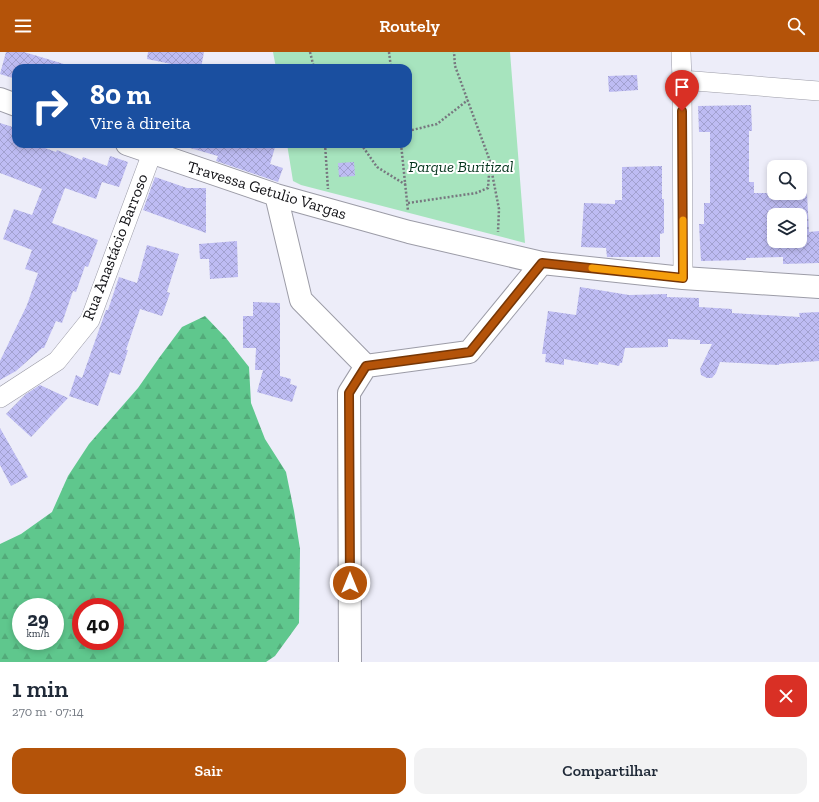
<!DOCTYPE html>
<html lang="pt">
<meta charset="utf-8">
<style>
:root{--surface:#fff;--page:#f2f2f3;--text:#1f2937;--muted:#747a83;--accent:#b45309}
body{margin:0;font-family:"Zilla Slab",serif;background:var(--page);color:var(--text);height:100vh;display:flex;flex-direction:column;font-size:15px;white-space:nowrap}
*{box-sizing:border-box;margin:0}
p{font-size:13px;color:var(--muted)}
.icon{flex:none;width:22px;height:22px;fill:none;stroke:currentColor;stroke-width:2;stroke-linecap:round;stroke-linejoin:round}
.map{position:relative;height:610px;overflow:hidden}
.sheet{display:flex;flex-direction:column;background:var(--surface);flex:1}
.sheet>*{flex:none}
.hud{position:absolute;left:12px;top:12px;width:400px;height:84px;border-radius:12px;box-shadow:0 2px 6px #0003;background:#1a4fa0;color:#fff;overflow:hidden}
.controls{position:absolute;left:767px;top:108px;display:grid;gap:8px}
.controls a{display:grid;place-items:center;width:40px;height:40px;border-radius:8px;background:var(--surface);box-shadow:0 2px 6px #0003;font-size:20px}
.speed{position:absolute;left:12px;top:546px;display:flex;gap:8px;font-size:20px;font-weight:700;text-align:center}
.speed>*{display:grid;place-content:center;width:52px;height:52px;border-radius:50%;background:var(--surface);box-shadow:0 2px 6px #0003;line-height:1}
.speed small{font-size:10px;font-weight:400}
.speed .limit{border:6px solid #d22;background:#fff;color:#111}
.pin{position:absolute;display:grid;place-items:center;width:34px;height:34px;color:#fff;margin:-41px -17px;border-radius:50% 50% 50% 0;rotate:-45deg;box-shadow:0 0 4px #0007}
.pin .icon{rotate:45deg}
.me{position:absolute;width:44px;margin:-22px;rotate:0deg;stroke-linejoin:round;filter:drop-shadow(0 0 3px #0008)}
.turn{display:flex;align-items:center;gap:14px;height:84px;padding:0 12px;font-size:18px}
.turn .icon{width:52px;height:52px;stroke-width:2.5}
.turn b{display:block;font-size:28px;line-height:34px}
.round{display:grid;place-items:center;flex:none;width:42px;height:42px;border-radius:12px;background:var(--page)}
.overview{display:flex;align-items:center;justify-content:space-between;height:68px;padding:0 12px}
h1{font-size:24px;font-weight:600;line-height:30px}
.button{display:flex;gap:8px;margin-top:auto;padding:8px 12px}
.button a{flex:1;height:46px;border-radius:12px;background:var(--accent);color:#fff;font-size:16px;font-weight:600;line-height:46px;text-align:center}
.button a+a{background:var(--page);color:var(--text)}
header{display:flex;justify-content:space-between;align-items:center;height:52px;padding:0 12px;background:var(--accent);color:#fff;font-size:18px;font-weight:600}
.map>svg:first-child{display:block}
</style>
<header><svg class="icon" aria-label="menu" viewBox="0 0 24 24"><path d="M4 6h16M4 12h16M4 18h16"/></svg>Routely<svg class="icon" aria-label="search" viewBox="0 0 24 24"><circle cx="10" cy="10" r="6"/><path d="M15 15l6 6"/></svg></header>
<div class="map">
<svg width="819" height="610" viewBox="0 0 819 610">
<defs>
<pattern id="forest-firs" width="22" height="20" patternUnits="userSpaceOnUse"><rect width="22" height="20" fill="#5fc78d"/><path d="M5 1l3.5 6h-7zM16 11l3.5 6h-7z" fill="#52aa79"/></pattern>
<pattern id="building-cross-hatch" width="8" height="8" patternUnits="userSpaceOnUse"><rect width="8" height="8" fill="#bebcf3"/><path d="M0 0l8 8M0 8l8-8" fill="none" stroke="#a2a1cf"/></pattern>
</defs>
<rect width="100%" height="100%" fill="#ededf9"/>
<!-- forest -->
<path fill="url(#forest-firs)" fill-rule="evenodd" d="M205,264L226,286L249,315L251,351L265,387L286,420L294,459L300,497L299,571L275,604L266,610H0V492L21,482L52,460L68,424L89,392L138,336L159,306L182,275ZM21,555H55V589H21ZM81,555H115V589H81Z"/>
<!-- park -->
<path fill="#a7e4be" d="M273,0H510L525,191L301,133L293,129L287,92H408V16H276Z"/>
<!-- building -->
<path fill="url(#building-cross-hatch)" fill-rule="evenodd" d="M6,0H24L64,12V16H16V27L0,22Z
M148,0H204L201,16H191L147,7Z
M637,23L638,38L609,40L608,24Z
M751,53L752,79H749V130H754V141H807L809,180L819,179V211L783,212V205L746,206V208L701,209L699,172H704V151H710V80H699L698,54ZM774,163H800V189H774Z
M0,71L16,76V92H34L56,100L57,98L82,108L83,105L107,114L110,104L128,110L119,135L102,130L96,147L65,136L52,171L98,188L88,215L85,214L76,240L73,239L62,271L56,269L44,296H42L16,319L0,328V309L27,253L38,221L25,217L32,198L3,187L14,157L32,163L42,137L0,121Z
M191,92H276L270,112L283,116L278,130L216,109L218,104L190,96Z
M354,110L355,124L339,125L338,111Z
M662,114V147H664V181L660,182V205H607L606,196L581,195L584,151L615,152V148H622V115Z
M155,125L187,136H206V181L143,158Z
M237,189L238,225L210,227L209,207H200L199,192Z
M147,193L179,202L167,240L170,241L162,264L140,257L126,298H128L120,323L110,320L98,354L69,344L76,323L82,326L106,258H108L119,225L137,231Z
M580,235L629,243L667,242V245L699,246V255L732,257V261L800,265L799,261L819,260V309L779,312V313L720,310L716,321L712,326H707L701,323L700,317L712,292H700V288L668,287V295L625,296L622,311H620L619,314L599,310L598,313L564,307V313L545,310L546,302H542L548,259L576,263Z
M253,250L280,251V324L291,327L290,332L297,334L292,350L257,340L263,318H255L256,296H243V264H253Z
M40,333L68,346L31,385L6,362L26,342Z
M0,376L28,425L11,434L0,413Z"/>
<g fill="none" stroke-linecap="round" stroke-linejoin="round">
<!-- minor casing -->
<g stroke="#9c9ca7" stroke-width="20">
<path id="minor" d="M681,0L682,28L683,226
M682,28L819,39
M0,346L57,309L90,268L152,101"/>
</g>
<!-- tertiary casing -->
<g stroke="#9c9ca7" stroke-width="24">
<path id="tertiary" d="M0,47L16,53
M127,92L276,143L409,180L542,211L683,226L819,235
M276,143L301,248L366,314L469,300L542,211
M350,610L349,341L366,314"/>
</g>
<!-- path -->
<path stroke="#77777f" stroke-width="2.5" stroke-dasharray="2 2" stroke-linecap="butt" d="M310,0L314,16
M389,0L391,16
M408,79L437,72L468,48
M325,92L328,137
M361,92L377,115L406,133
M401,92L408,159
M491,116L499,157L498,180
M408,151L476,141L488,136L490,109L455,14L454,0"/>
<!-- minor -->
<use href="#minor" stroke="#fff" stroke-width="19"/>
<!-- tertiary -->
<use href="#tertiary" stroke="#fff" stroke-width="22"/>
</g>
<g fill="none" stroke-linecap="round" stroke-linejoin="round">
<!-- route casing -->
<g stroke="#753606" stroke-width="10">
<path id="route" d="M350,531L349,341L366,314L470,300L542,211L683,226L682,59"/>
</g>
<!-- route -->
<use href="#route" stroke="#b45309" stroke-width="7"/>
<!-- slow -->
<path stroke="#f59e0b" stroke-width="7" d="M592,216L683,226V168"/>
</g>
<g text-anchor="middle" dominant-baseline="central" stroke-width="4" stroke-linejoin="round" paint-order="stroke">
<!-- park labels -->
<g font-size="16" font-style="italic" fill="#06351e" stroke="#fff">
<text x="461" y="114">Parque Buritizal</text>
</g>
<!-- street labels -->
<g font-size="16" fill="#111115" stroke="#fff">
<text transform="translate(267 138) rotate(17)">Travessa Getulio Vargas</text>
<text transform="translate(115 195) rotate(-69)">Rua Anastácio Barroso</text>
</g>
</g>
</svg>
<div class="controls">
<a><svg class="icon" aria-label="search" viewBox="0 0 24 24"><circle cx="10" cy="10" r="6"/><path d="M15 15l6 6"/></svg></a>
<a><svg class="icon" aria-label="layers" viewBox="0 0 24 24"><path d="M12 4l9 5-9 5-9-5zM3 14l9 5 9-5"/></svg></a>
</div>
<div class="speed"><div>29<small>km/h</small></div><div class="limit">40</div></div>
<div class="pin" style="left:682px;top:59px;background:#d93025"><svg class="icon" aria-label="arrive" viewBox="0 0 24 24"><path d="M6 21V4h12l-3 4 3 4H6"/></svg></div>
<svg class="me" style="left:350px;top:531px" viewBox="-20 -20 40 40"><circle r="17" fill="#b45309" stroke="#fff" stroke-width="3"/><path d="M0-11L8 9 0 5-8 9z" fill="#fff"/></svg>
<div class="hud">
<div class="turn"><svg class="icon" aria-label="right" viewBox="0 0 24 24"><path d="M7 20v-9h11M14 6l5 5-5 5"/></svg><div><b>80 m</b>Vire à direita</div></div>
</div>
</div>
<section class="sheet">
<div class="overview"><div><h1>1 min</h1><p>270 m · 07:14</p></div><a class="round" style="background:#d93025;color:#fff"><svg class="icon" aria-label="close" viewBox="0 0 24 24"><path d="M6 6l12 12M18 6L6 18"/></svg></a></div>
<div class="button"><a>Sair</a><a>Compartilhar</a></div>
</section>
